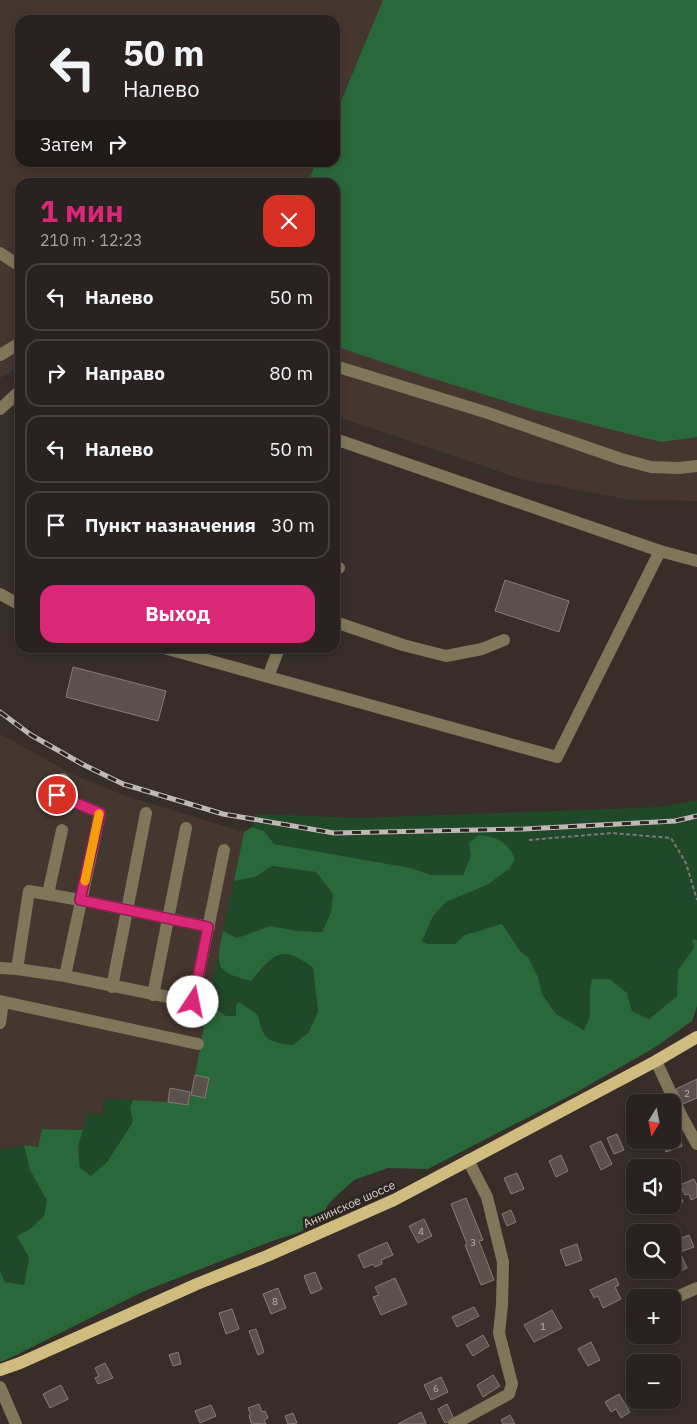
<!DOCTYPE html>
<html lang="ru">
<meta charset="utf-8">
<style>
:root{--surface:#292220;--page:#312a29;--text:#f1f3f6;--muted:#a5a4a5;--line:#453f3e;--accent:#db2777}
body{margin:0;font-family:"IBM Plex Sans",sans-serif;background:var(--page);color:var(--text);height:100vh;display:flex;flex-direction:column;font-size:19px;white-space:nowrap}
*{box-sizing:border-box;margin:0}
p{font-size:16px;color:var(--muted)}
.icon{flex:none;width:28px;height:28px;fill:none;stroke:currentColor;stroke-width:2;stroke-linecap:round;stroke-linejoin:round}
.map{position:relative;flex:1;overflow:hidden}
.side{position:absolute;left:15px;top:178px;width:325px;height:475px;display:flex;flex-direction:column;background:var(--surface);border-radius:15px;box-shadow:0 2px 8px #0003,0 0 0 1px var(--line)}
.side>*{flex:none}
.hud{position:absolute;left:15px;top:15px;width:325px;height:152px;border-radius:15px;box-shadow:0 2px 8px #0003,0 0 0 1px var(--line);background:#292220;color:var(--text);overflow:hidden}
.needle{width:32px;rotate:190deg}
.controls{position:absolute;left:626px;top:1094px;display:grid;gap:10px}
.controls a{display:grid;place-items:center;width:55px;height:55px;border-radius:10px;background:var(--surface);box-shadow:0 2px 8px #0003,0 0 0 1px var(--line);font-size:25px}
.pin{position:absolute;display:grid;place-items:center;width:42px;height:42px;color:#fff;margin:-21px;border:2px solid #fff;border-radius:50%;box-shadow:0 1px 5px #0007}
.me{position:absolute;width:55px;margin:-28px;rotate:11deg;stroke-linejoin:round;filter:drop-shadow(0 0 4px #0008)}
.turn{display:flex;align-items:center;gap:18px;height:105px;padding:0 25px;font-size:22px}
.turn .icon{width:65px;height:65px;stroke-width:2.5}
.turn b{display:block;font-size:35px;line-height:42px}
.then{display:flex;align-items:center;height:48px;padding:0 25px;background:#0003;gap:10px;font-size:19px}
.round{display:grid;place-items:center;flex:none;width:52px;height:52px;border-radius:15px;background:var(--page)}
.head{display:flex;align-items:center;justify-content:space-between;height:85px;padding:0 25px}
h1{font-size:30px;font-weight:800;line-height:38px;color:var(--accent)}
.button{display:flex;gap:10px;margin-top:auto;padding:10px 25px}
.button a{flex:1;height:58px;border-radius:15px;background:var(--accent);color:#fff;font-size:20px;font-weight:800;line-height:58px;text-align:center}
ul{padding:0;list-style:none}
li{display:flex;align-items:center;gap:15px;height:68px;margin:0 10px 8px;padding:0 15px;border:2px solid var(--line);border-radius:15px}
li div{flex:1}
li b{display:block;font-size:19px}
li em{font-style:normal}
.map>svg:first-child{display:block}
</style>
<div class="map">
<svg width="697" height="1424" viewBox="0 0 697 1424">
<rect width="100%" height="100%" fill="#372e2a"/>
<!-- built -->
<path fill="#45362f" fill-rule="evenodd" d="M0,0H697V501L631,500L521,479L335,416V182H20V366L0,378ZM20,20H335V162H20Z
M0,734L74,775L126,796L244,832L195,1075L209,1078L205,1098L188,1105L168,1102L104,1099L103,1114H87L83,1130L42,1129L38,1147L24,1145L0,1149Z"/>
<!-- green -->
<path fill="#20492a" d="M697,800V940H692L694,948L678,970L677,996L649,1019L632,1011L627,993L590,989V1016L584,1030L556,1014L542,994L538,977L528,957L520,951L502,925L466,935L455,944H427L422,941L433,916L446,902L487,885L471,856L464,875H431L411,868L274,844L264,831L252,827L256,814L360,818L663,807Z
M272,866L316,872L333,894L331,912L322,932L298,931L270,926L237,938L223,931L234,881L255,877Z
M284,953L299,958L313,968L318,1012L308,1033L293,1045C268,1042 263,1040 257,1015L236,1005L237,1016H226L216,1009L207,1010L217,959L219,965L251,981L273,958Z
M104,1099L133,1100L130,1108L133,1122L107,1162L91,1177L80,1168L78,1146L87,1113L103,1114Z
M24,1145L30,1170L47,1201L44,1216L30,1229L17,1236L29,1258L24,1285L5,1282L0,1271V1149Z"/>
<!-- forest -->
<path fill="#29683a" d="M383,0H697V437L661,442L534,410L415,373L335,346V182H308L316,163L335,162V116Z
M252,827L264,831L274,844L411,868L431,875H463L471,856L469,843L479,835C497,837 508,842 515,859L509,869L487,885L446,902L433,916L422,941L427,944H455L465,935L502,924L520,951L528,957L538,977L542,994L556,1014L584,1030L590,1016V989L592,979H610L627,993L632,1011L649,1019L677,996L678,970L694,948L692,939L697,940V1006L692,1021L654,1048L575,1093L428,1169L388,1168L354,1180L330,1202L319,1219L300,1232L272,1241L142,1292L12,1357L0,1362V1271L5,1282L24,1285L29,1258L17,1236L30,1229L44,1216L47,1201L30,1170L24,1145L38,1147L42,1129L83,1130L78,1146L80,1168L91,1176L107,1162L133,1122L130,1108L133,1100L168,1102L187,1105L191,1095L205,1098L209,1078L195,1075L207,1010L216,1009L226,1016H236V1005L239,1002L258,1015C263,1040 268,1042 293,1045L308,1033L318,1012L313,968C280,943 275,954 251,981C213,971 216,966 223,931L237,938L270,926L298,931L322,932L331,912L333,894L316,872L272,866L255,877L234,881L244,832Z"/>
<!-- building -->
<path fill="#5a504c" stroke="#867b76" d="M505,580L569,601L559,632L495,611Z
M73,667L166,691L158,721L66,697Z
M195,1075L209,1078L205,1098L191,1095Z
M697,1079V1098L683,1104L676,1089Z
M170,1088L190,1092L188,1105L168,1102Z
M617,1134L624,1150L614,1154L607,1138Z
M678,1135L682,1146L666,1152L662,1141L672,1140V1137Z
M601,1141L612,1164L601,1170L590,1146Z
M561,1155L568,1171L556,1177L549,1161Z
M517,1173L524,1189L511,1194L504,1178Z
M694,1179L697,1185V1197L691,1200L689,1194L685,1195L680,1185Z
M679,1191L683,1202L675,1204L672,1193Z
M466,1198L483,1240L479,1241L494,1280L481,1285L465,1245L467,1244L451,1204Z
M511,1210L516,1222L507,1226L502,1214Z
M424,1219L432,1236L418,1243L409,1226Z
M689,1235L694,1247L680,1252L687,1268L671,1275L669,1270H672V1242Z
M387,1242L393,1255L381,1260L382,1264L375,1267L373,1264L364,1268L358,1255Z
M577,1244L582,1260L566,1266L560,1250Z
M315,1272L322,1289L311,1294L304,1276Z
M395,1278L407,1304L381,1315L373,1297L379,1295L375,1287Z
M616,1278L619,1285L615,1287L621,1299L603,1308L598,1296L594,1298L590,1290Z
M278,1288L286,1308L271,1314L263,1294Z
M474,1307L479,1316L457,1327L452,1317Z
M232,1309L239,1329L226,1334L219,1313Z
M552,1310L562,1328L534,1342L524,1325Z
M256,1329L264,1352L258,1355L249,1331Z
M483,1335L489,1346L473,1356L466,1345Z
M591,1342L600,1360L588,1366L578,1349Z
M178,1352L181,1364L173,1366L169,1355Z
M105,1363L113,1378L98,1384L95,1378L99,1376L95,1368Z
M493,1375L500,1386L483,1397L477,1385Z
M441,1377L448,1392L431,1400L424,1385Z
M61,1385L68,1399L50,1408L43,1394Z
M619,1394L630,1412L621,1418L616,1409L611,1412L605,1402Z
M259,1404L262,1412L265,1411L268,1418L264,1420L266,1424L251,1423L249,1415H251L248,1408Z
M447,1404L454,1419L445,1423L438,1409Z
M211,1405L216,1416L200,1423L195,1411Z
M421,1412L426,1423L424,1424H398Z
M293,1413L297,1423L288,1424L285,1416Z
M510,1415L515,1424H503L501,1420Z"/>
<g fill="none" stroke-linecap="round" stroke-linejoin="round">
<!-- path -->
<path stroke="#7f7774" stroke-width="2" stroke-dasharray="4 2.5" stroke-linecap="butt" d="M529,840L612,833L671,838L686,863L697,900"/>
<!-- minor -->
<path stroke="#807659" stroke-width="12" d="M0,253L20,266
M0,355L20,343
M335,366L488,413L621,459L651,467L679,468L697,466
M0,409L20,391
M335,439L660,551
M335,569L339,568
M0,594L20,605
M335,622L403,645L446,656L482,649L504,640
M164,648L557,757L660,551L697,561
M268,677L279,648
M63,779L57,795L100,813L65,976
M48,894L62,830
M0,968L17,969L29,891L80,900L209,927
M17,969L65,976L193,1002L224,850
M112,987L146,813
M153,995L186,828
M0,1001L198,1044
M0,1023L3,1002
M656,1061L682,1117L697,1144
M679,1296L697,1288
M0,1387L16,1424
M454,1424L509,1394L512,1384L499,1333L502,1305L503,1262L487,1197L468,1160"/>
<!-- major -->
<path stroke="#d0bc7e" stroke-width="12" d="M0,1370L20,1363L197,1284L267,1256L394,1200L656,1061L697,1037"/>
<!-- rail casing -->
<g stroke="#beb8b6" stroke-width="5">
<path id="rail" d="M0,712L31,735L82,764L123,784L223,814L334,833L524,829L675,821L697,816"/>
</g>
<!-- rail -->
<use href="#rail" stroke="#2d2520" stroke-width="3" stroke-dasharray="9" stroke-linecap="butt"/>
</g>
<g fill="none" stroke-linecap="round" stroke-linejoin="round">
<!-- route casing -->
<g stroke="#8e194d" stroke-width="12">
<path id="route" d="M57,795L100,813L80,900L208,927L193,1002"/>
</g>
<!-- route -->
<use href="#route" stroke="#db2777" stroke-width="9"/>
<!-- slow -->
<path stroke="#f59e0b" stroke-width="9" d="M85,881L99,814"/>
</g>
<g text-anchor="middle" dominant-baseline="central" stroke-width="5" stroke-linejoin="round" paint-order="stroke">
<!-- number labels -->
<g font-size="10" fill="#b7b0ae">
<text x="687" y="1093">2</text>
<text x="421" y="1231">4</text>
<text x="473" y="1242">3</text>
<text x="275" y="1301">8</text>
<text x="543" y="1326">1</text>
<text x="436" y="1388">6</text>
</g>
<!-- street labels -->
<g font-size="12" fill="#d6d0ce" stroke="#2d2520">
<text transform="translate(349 1204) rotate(-24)">Аннинское шоссе</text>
</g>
</g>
</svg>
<div class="controls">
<a><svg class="needle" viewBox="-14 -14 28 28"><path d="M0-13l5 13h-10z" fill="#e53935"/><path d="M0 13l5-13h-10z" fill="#a5a4a5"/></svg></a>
<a><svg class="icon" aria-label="sound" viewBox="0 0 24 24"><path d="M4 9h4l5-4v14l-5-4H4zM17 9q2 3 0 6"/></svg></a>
<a><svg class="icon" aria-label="search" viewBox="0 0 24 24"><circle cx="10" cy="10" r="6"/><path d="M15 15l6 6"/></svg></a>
<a>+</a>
<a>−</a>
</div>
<div class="pin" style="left:57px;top:795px;background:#d93025"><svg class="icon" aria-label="arrive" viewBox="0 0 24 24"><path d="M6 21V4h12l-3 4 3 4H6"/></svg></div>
<svg class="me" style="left:193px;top:1002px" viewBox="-20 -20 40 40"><circle r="19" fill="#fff"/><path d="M0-13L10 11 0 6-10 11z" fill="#db2777"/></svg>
<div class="hud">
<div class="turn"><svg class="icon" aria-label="left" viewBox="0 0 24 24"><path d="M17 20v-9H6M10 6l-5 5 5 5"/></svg><div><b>50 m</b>Налево</div></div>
<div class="then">Затем<svg class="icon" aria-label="right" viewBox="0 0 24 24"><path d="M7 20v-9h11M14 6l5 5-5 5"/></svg></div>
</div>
<section class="side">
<div class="head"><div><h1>1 мин</h1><p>210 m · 12:23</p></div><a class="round" style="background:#d93025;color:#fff"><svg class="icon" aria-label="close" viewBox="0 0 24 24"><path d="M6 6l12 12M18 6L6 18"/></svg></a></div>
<ul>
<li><svg class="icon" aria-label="left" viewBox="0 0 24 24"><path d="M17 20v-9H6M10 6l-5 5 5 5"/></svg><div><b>Налево</b></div><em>50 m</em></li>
<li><svg class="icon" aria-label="right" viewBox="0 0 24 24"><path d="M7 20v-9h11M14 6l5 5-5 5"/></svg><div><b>Направо</b></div><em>80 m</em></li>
<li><svg class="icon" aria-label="left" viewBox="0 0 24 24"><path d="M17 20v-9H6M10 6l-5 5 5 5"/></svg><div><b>Налево</b></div><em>50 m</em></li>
<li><svg class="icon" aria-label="arrive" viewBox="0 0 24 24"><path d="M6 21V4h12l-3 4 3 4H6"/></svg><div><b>Пункт назначения</b></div><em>30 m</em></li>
</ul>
<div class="button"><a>Выход</a></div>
</section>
</div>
